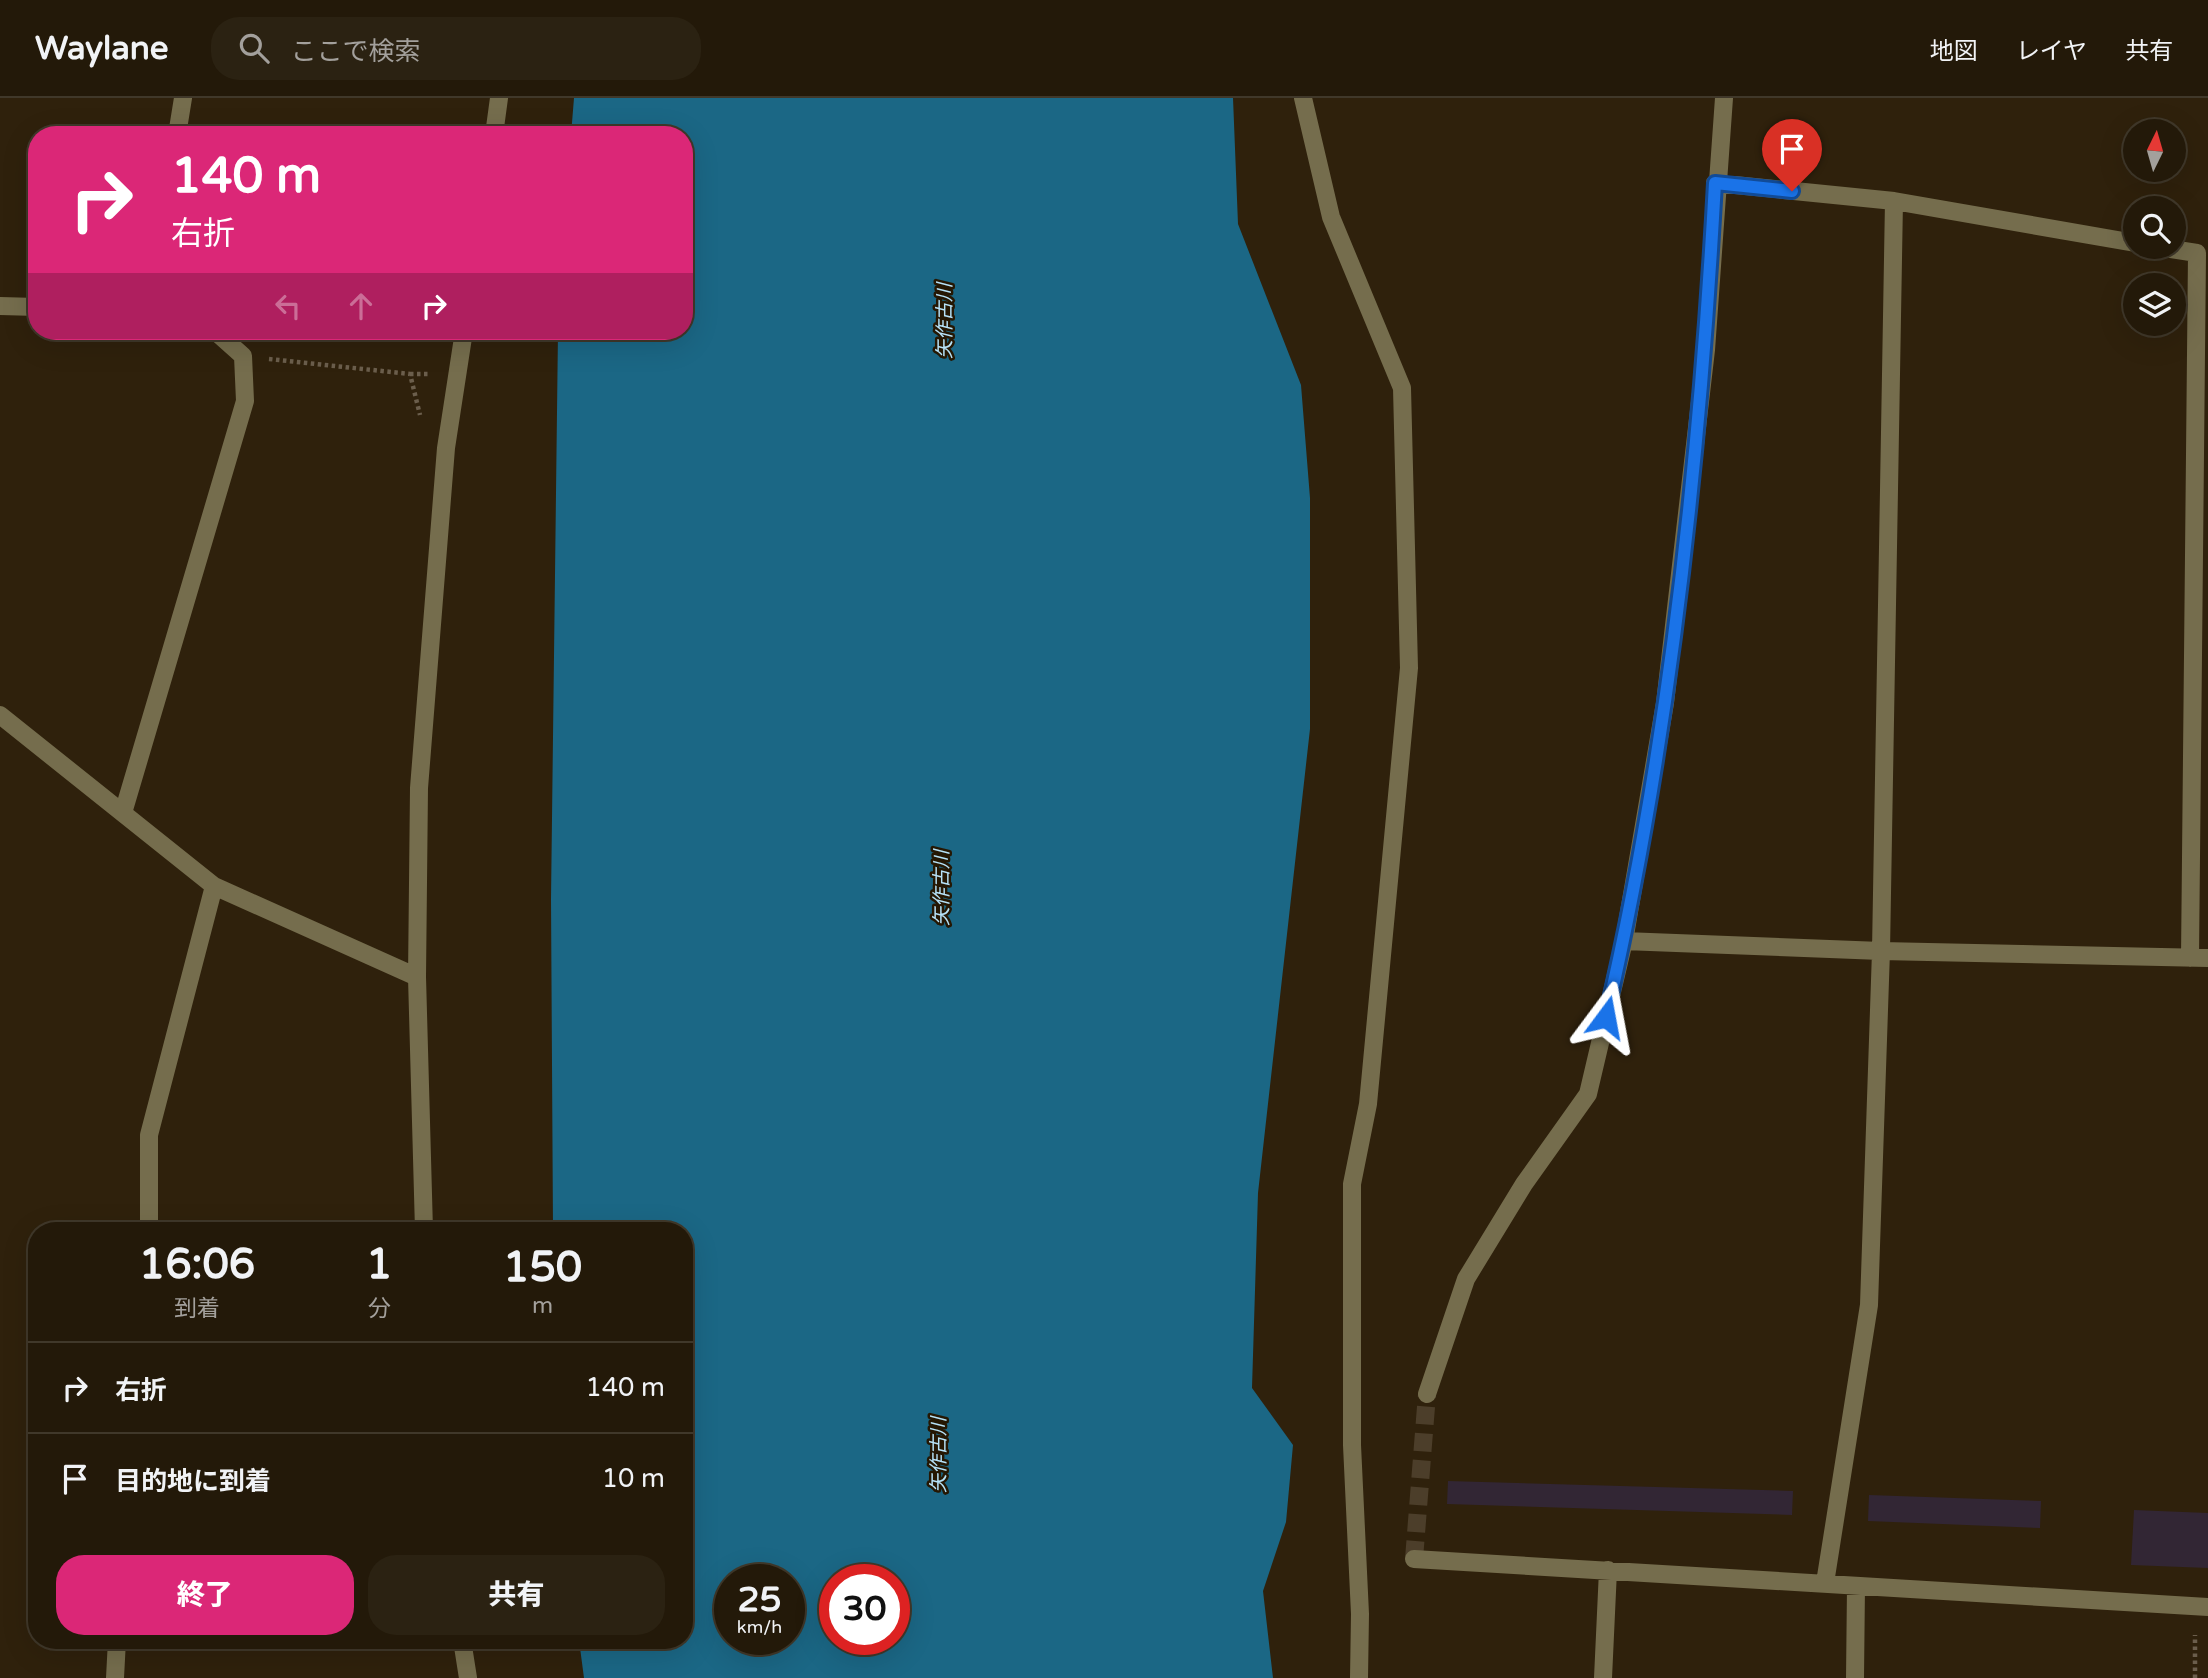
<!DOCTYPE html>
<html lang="ja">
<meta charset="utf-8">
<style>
:root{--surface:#231909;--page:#2b2212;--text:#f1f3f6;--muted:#a3a09c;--line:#40382a;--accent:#db2777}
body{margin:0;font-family:"Varela Round","Noto Sans JP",sans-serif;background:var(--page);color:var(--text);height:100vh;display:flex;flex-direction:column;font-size:26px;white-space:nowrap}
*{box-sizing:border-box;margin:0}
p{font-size:23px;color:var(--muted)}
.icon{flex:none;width:38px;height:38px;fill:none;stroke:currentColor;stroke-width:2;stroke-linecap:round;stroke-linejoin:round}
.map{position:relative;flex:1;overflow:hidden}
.drawer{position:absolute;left:28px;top:1124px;width:665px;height:427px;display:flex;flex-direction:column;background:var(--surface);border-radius:28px;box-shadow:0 7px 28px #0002,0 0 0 2px var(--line)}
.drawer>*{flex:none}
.guide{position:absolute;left:28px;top:28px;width:665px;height:214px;border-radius:28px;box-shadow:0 7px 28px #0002,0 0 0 2px var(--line);background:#db2777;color:#fff;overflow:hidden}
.needle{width:46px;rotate:5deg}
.fabs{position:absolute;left:2123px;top:21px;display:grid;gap:14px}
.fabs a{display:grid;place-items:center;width:63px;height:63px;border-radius:50%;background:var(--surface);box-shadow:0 7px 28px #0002,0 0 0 2px var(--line);font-size:35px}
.speed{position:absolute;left:714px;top:1466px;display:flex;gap:14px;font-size:35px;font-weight:700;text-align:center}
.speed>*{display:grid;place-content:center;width:91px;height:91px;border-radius:50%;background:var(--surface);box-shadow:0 7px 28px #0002,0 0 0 2px var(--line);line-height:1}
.speed small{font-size:18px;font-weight:400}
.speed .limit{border:10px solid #d22;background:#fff;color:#111}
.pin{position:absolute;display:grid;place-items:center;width:60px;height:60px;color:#fff;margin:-72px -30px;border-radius:50% 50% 50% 0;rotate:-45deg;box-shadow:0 0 7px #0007}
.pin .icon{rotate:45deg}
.me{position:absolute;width:77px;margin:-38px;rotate:13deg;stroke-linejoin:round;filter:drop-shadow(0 0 5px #0008)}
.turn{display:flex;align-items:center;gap:24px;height:147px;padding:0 28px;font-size:32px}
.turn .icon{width:91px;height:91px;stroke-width:2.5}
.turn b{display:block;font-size:49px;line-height:60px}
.lanes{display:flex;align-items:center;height:66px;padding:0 28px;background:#0003;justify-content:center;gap:35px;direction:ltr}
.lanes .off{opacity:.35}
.eta{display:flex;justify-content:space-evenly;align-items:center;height:119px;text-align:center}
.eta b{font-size:42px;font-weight:800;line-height:49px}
.button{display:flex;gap:14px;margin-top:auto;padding:14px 28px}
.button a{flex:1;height:80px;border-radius:28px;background:var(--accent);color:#fff;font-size:28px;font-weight:800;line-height:80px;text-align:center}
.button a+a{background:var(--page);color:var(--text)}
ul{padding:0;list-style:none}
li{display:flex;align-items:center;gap:21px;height:91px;padding:0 28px;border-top:2px solid var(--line)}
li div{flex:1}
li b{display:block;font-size:26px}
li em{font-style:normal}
header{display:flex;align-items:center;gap:42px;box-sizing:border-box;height:98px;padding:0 35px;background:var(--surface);border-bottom:2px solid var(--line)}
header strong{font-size:33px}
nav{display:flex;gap:38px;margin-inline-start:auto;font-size:24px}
.search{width:490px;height:63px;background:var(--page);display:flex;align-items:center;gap:18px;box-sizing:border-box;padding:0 24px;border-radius:28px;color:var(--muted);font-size:26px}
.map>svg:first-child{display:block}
</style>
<header>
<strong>Waylane</strong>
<div class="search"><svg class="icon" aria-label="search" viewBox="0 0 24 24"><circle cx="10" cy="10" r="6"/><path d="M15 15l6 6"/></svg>ここで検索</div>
<nav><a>地図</a><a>レイヤ</a><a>共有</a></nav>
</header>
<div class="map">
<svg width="2208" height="1580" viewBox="0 0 2208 1580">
<rect width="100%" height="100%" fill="#2f210c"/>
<!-- industrial -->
<path fill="#322634" d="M1448,1383L1793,1393L1792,1417L1447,1406Z
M1869,1397L2041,1403L2040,1430L1868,1423Z
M2134,1412L2208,1415V1470L2131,1467Z"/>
<!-- water -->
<path fill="#1b6785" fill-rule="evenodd" d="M574,0H1233L1238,126L1301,287L1310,400V631L1258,1095L1252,1290L1293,1347L1286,1424L1263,1493L1273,1580H584L579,1542H684V1132H553L551,801L558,233H684V37H571ZM730,1482H789V1542H730ZM835,1482H894V1542H835Z"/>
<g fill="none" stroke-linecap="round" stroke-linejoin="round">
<!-- minor-tunnel -->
<path stroke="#4c3e2a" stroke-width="18" stroke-dasharray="18 9" stroke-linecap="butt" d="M1414,1461L1427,1296"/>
<!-- path -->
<path stroke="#6b5e4c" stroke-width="4.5" stroke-dasharray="3.5 3.5" stroke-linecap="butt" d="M269,261L410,276L420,317
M410,276H429
M2195,1580V1537"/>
<!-- minor -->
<path stroke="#756d4d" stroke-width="18" d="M1303,0L1331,119L1402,290L1409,570L1368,1006L1352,1086V1347L1360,1516L1359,1580
M177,37L183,0
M494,37L499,0
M1715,85L1894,103L2135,145
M2158,149L2197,155L2190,860
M0,208L37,209
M0,617L214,788L417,879
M123,715L245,303L243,258L215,233
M1624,843L1881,853L2208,860
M149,1132V1037L214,788
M424,1132L417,879L419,690L446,350L464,233
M1427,1296L1466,1181L1524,1086L1588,996L1624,843L1665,605L1706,252L1724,0
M1414,1461L2208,1509
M1825,1485L1869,1207L1881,853L1894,103
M462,1542L468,1580
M115,1580L117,1542
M1603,1580L1608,1472
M1855,1580L1856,1488"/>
</g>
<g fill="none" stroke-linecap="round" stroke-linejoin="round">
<!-- route casing -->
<g stroke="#114b97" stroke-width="18">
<path id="route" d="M1606,919C1669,650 1700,360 1715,85L1792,93"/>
</g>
<!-- route -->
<use href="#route" stroke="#1a73e8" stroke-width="12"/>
</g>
<g text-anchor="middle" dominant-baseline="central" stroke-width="5" stroke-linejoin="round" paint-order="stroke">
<!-- water labels -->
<g font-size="19" font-style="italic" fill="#b7e3f9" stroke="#251703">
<text transform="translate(945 223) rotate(-90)">矢作古川</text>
<text transform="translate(942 790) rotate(-90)">矢作古川</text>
<text transform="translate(939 1357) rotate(-90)">矢作古川</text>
</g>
</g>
</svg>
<div class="fabs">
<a><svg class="needle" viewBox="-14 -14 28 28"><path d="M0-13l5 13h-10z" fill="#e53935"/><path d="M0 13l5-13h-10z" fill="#a3a09c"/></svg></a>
<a><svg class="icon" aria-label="search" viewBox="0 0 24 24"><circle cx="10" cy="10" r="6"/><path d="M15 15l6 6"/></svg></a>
<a><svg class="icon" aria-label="layers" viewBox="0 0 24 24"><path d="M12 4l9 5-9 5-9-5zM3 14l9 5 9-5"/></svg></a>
</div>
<div class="speed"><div>25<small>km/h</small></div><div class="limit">30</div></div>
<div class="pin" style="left:1792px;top:93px;background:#d93025"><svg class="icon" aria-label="arrive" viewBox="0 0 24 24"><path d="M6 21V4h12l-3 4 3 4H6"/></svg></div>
<svg class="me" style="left:1606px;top:919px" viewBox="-20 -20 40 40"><path d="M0-17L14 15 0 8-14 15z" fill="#1a73e8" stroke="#fff" stroke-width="4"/></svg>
<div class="guide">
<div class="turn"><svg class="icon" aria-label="right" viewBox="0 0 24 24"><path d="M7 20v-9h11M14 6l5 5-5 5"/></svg><div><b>140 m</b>右折</div></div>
<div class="lanes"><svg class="icon off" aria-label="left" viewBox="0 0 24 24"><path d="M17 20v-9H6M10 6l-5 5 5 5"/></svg><svg class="icon off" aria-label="ahead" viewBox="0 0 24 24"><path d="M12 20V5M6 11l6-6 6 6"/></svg><svg class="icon" aria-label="right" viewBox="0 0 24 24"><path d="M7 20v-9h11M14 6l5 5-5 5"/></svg></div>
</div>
<section class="drawer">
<div class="eta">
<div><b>16:06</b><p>到着</p></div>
<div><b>1</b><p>分</p></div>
<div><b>150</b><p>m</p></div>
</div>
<ul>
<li><svg class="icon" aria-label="right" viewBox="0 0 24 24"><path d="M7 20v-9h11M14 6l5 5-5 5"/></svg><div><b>右折</b></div><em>140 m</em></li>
<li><svg class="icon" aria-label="arrive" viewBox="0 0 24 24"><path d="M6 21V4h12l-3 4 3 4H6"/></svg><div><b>目的地に到着</b></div><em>10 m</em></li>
</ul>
<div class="button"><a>終了</a><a>共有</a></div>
</section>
</div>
